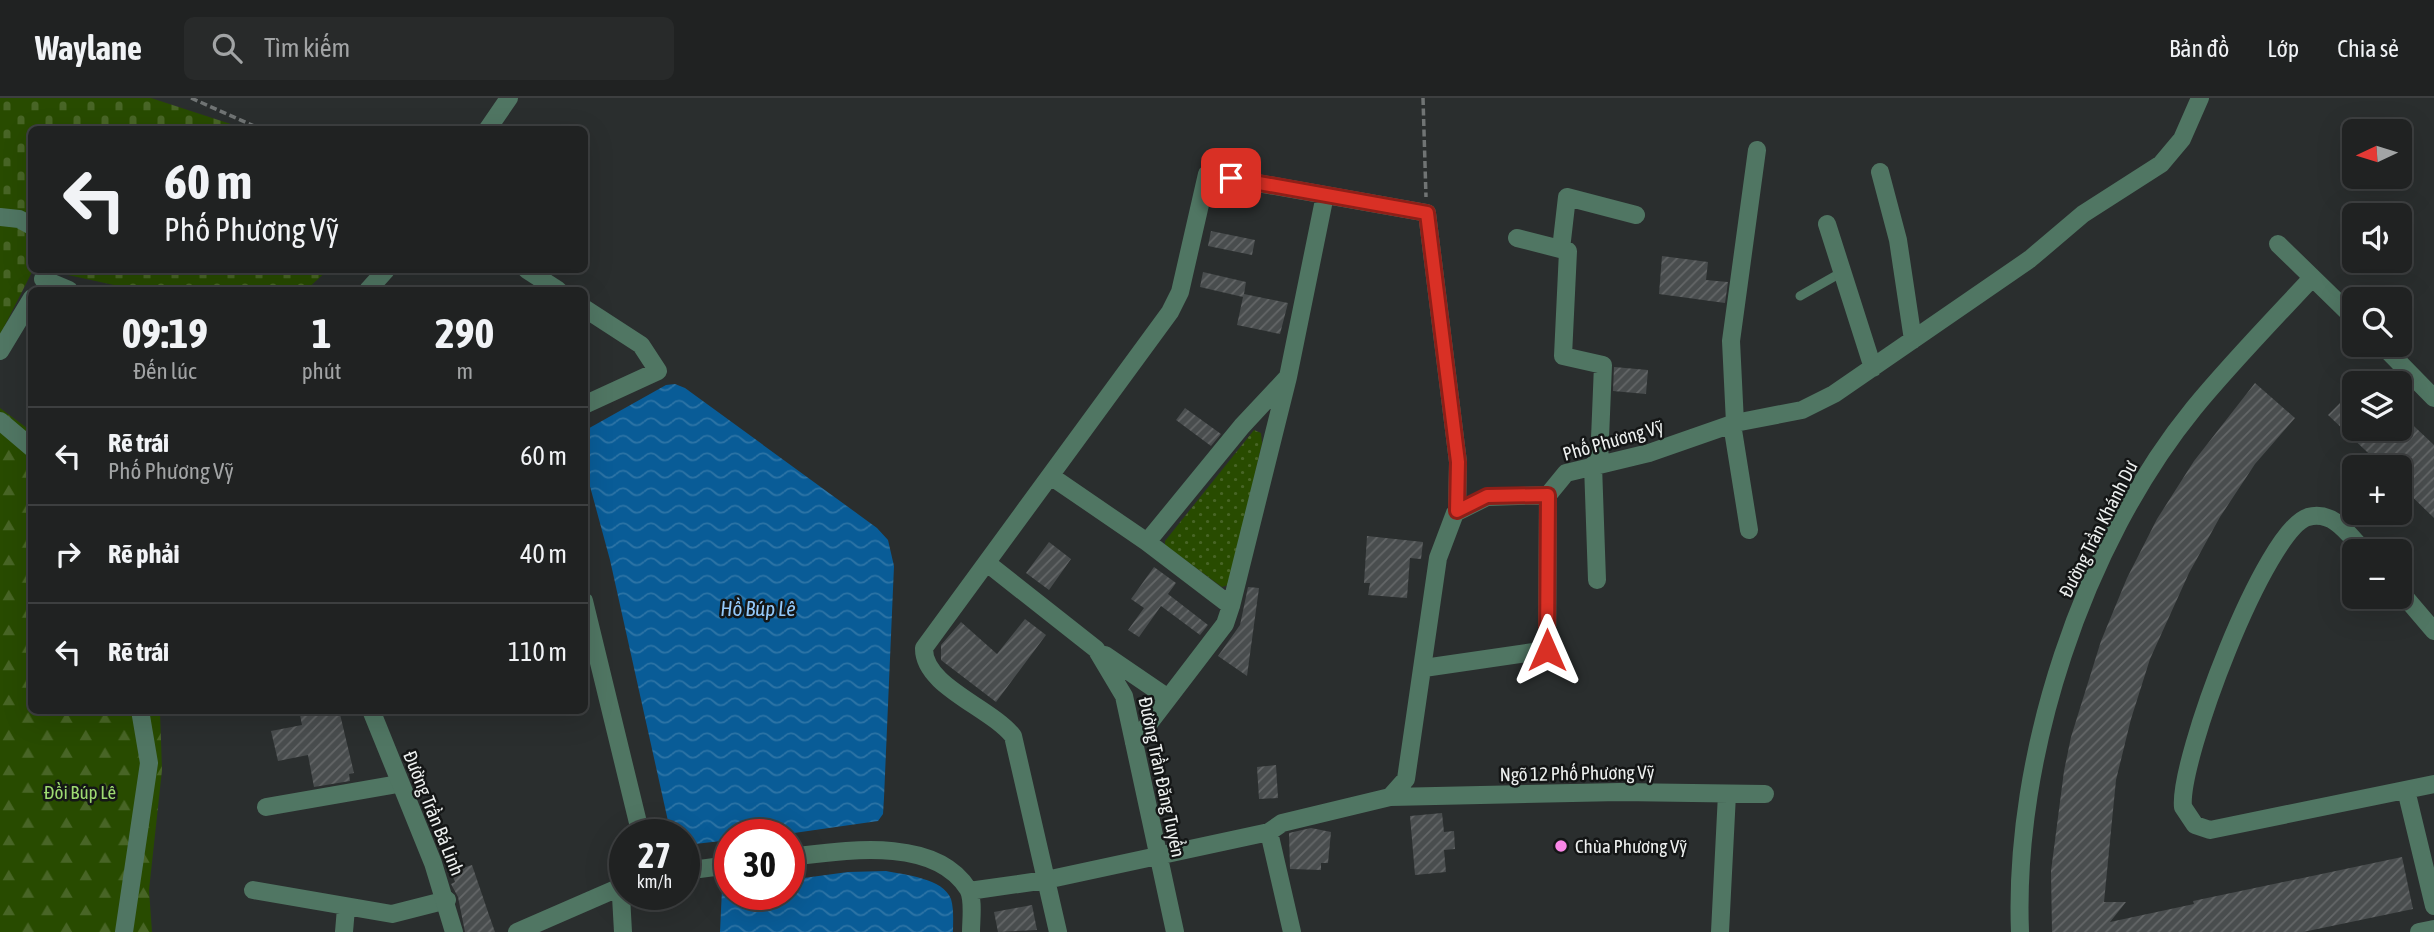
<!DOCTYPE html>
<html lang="vi">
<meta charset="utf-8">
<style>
:root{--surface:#202222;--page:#282a2a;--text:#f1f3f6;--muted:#a2a4a5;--line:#3d3f40}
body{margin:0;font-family:"Asap Condensed",sans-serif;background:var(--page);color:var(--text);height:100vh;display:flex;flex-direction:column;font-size:26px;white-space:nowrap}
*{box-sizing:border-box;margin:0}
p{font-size:23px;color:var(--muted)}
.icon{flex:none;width:38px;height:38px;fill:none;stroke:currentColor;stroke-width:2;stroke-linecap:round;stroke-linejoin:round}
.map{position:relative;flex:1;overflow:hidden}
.panel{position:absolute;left:28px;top:189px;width:560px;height:427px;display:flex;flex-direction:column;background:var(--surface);border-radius:10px;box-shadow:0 7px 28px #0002,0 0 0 2px var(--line)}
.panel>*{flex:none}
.top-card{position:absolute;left:28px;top:28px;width:560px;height:147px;border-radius:10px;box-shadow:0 7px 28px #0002,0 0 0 2px var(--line);background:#202222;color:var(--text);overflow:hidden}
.needle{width:46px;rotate:266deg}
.buttons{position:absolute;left:2342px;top:21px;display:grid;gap:14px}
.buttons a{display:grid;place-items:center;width:70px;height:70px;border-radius:10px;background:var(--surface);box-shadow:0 7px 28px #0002,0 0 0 2px var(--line);font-size:35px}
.speed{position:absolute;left:609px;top:721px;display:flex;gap:14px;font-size:35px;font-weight:700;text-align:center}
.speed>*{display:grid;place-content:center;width:91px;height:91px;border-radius:50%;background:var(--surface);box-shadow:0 7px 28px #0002,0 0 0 2px var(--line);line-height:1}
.speed small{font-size:18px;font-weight:400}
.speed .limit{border:10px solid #d22;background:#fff;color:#111}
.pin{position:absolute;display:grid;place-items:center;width:60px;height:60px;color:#fff;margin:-30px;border-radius:14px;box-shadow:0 4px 10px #0006}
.me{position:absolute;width:77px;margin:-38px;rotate:0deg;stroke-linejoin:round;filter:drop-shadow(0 0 5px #0008)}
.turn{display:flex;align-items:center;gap:24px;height:147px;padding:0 21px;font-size:32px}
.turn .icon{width:91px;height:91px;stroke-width:2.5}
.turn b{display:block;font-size:49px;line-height:60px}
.eta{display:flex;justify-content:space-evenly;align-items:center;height:119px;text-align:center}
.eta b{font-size:42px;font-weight:700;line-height:49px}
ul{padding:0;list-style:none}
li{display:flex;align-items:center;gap:21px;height:98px;padding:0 21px;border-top:2px solid var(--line)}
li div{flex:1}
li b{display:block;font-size:26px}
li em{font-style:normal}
header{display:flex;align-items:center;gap:42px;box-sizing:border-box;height:98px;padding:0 35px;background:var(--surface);border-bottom:2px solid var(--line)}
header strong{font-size:33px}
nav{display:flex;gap:38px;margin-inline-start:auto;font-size:24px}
.search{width:490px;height:63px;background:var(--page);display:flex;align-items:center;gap:18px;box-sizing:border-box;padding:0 24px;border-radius:10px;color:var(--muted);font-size:26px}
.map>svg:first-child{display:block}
</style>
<header>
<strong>Waylane</strong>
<div class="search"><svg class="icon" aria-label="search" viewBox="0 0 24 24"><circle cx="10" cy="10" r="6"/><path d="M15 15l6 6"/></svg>Tìm kiếm</div>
<nav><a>Bản đồ</a><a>Lớp</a><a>Chia sẻ</a></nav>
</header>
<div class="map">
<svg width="2434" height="834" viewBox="0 0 2434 834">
<defs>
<pattern id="green-dots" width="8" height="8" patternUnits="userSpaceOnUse" patternTransform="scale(1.75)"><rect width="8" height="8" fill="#284b00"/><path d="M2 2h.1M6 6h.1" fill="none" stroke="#486526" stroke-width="1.8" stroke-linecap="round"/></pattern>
<pattern id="forest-firs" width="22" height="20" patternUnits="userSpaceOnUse" patternTransform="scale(1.75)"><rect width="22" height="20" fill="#284b00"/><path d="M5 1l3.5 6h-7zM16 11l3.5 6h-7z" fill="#486526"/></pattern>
<pattern id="cemetery-stones" width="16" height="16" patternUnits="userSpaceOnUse" patternTransform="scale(1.75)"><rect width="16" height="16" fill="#284b00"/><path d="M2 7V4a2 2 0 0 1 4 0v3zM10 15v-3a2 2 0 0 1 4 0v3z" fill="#486526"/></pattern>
<pattern id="water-waves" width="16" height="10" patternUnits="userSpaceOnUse" patternTransform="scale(1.75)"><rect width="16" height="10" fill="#095c97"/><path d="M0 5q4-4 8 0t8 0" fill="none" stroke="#2d74a6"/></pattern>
<pattern id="building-hatch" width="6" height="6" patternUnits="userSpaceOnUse" patternTransform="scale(1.75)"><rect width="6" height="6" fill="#494d4e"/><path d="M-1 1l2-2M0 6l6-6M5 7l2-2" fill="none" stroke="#646768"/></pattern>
</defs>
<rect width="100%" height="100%" fill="#2a2e2e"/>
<!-- green -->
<path fill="url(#green-dots)" d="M1254,332L1261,335L1262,345L1232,475L1228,487L1222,489L1165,447V443Z"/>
<!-- forest -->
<path fill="url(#forest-firs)" d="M0,310L31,333L32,612L160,613L162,672L149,792L152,834H0Z"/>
<!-- cemetery -->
<path fill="url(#cemetery-stones)" d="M0,0H151L246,31L32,32L33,172L0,237Z
M45,172H328L306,192H137Z"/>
<!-- water -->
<path fill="url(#water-waves)" d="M675,286L685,290L877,430L888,442L894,468L884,700L883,716L878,723L780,737H730V742L686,747L684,737H672L670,732L610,462L585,370L584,333L666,287Z
M886,773C905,777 943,780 951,801C954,811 953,824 953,834H720L722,791L730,790V796H789V782L848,774Z"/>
<!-- building -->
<path fill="url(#building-hatch)" d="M1211,133L1255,142L1252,157L1208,148Z
M1662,158L1708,164L1706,182L1728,184L1725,205L1659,196Z
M1203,174L1246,184L1244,196L1288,205L1280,236L1237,227L1243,199L1200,189Z
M1614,269L1648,272L1646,296L1613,293Z
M2255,285L2295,320L2255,366L2220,419L2189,475L2150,561L2131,621L2116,682L2104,804H2126L2110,824L2194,806L2193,803L2402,759L2413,811L2303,834H2052L2051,773L2064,673L2071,639L2101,543L2127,480L2157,421L2194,363Z
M2354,291V331H2399V314L2434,347V420L2399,386V369H2383L2328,317Z
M1185,310L1221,336L1211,348L1176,322Z
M1367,438L1423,444L1421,461L1410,460L1407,500L1368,497L1370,485H1364Z
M1049,444L1071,461L1049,492L1026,475Z
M1154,469L1176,485L1168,496L1208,527L1200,537L1161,508L1139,539L1128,532L1144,510L1131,501Z
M1248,489L1259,490L1247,578L1218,558L1240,527Z
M1025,521L1046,537L996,604L941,562V547L961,524L997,556Z
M299,612H339L354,675L349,676L350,683L314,689L308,657L278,663L271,633L302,627Z
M1276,667L1278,700L1259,701L1257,669Z
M1442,715L1444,734L1454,733L1455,751L1444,752L1446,774L1415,777L1410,718Z
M1311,730L1331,734L1328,765H1321V772L1290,771L1289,735Z
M472,767L489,817L495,834H465L458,799L451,786L455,784L451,774Z
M1032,807L1037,832L998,834L994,814Z"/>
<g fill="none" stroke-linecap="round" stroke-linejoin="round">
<!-- path -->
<path stroke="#707474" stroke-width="3.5" stroke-dasharray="7 3.5" stroke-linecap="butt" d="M191,0L263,32
M1423,0L1426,99"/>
<!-- service -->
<path stroke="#507663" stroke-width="9" d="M1800,198L1844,173"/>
<!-- minor -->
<path stroke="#507663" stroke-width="18" d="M487,32L509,0
M1880,74L1898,142L1913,242
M0,119L19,121L32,128
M1827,126L1873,270
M1517,140L1568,153L1563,258L1603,267L1599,365
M2278,146L2354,220
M1561,151L1567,99L1636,117
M527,172L558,192
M368,192L386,172
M584,210L641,247L658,273L584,307
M2382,247L2434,300
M0,253L32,200
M0,323L32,350
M1735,325L1731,243L1757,52
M1732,326L1749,432
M1593,367L1597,482
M1052,379L1147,444L1231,508
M1147,444L1242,328L1286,281
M2364,453C2349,437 2334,412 2308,419C2265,432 2178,663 2183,709L2195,727L2210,732L2434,686
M987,465L1096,551L1124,598L1175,834
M2399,492L2434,533
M584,503L641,737
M1105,557L1168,600
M1424,570L1547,552L1548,397
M1134,645L1225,526L1231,508L1288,279L1325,97
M2406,692L2434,808
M1390,699L1620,694L1765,696
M266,709L398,686
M1269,734L1292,834
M789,759C842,753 934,737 968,791C974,801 971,822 971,834
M684,773L730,767
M253,792L392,816L447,802
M969,793L1046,782L1269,734L1282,725L1390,699L1406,681L1438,460L1455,415L1487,399L1548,397L1566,375L1649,355L1735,325L1802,312L1834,296L2030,161L2083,116L2161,66L2182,41L2200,0
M124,834L149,665L140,612
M344,834L346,810
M517,834L625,787
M623,834L621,798L625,789
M1058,834L1013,638C990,609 923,588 924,550L1170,214L1180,194L1207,76L1427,115L1458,364L1457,413
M1720,834L1727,696
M2020,834C2013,659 2083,446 2194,310C2231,265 2272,223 2312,180
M2419,834L2434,831"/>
<!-- tertiary -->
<path stroke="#507663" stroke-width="18" d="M43,181L69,192
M371,612L433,765L454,834"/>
</g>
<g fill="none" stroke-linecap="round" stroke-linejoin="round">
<!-- route casing -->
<g stroke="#8d1f18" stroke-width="18">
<path id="route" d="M1231,80L1427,115L1458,364L1457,413L1487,398L1548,397L1547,552"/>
</g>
<!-- route -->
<use href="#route" stroke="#d93025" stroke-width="12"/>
</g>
<!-- markers -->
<circle fill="#fa87e7" stroke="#141616" stroke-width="2.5" cx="1561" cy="748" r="7"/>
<g text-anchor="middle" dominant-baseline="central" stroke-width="5" stroke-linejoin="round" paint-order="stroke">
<!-- street labels -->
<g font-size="19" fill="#edf0ef" stroke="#141616">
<text transform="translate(1613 342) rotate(-16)">Phố Phương Vỹ</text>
<text transform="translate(2098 431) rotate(-63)">Đường Trần Khánh Dư</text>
<text transform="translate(1577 675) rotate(-1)">Ngõ 12 Phố Phương Vỹ</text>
<text transform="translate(1162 679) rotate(78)">Đường Trần Đăng Tuyển</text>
<text transform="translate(434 715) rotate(68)">Đường Trần Bá Linh</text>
</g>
<!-- park labels -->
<g font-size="19" fill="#9eda72" stroke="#141616">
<text x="80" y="694">Đồi Búp Lê</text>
</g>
<!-- poi labels -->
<g font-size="19" fill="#edf0ef" stroke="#141616" text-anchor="start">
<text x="1575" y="748">Chùa Phương Vỹ</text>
</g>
<!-- water labels -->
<g font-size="21" font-style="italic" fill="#94c9fa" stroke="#141616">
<text x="758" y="510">Hồ Búp Lê</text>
</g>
</g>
</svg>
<div class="buttons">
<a><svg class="needle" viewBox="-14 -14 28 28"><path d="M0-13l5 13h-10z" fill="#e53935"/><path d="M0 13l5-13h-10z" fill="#a2a4a5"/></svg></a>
<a><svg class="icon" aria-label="sound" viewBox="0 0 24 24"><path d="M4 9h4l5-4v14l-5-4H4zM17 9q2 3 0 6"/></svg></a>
<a><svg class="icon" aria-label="search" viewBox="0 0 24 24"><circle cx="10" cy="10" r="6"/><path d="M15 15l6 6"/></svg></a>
<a><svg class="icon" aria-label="layers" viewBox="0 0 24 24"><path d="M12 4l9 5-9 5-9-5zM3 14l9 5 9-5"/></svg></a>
<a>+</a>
<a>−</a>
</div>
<div class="speed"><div>27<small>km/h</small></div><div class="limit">30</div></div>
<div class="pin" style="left:1231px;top:80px;background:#d93025"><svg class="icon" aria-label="arrive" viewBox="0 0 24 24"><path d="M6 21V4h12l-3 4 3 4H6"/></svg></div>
<svg class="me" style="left:1547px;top:552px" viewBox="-20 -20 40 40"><path d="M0-17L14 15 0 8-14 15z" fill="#d93025" stroke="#fff" stroke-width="4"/></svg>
<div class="top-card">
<div class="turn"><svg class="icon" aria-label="left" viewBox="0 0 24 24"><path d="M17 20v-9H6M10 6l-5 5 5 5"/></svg><div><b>60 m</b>Phố Phương Vỹ</div></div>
</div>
<section class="panel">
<div class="eta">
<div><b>09:19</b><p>Đến lúc</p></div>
<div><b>1</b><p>phút</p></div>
<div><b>290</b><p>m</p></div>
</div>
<ul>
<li><svg class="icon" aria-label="left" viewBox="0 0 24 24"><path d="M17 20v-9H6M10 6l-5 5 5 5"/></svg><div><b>Rẽ trái</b><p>Phố Phương Vỹ</p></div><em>60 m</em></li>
<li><svg class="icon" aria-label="right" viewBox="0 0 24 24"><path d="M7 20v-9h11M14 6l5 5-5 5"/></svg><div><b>Rẽ phải</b></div><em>40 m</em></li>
<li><svg class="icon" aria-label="left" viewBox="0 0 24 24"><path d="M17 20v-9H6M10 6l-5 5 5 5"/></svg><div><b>Rẽ trái</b></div><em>110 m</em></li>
</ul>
</section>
</div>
